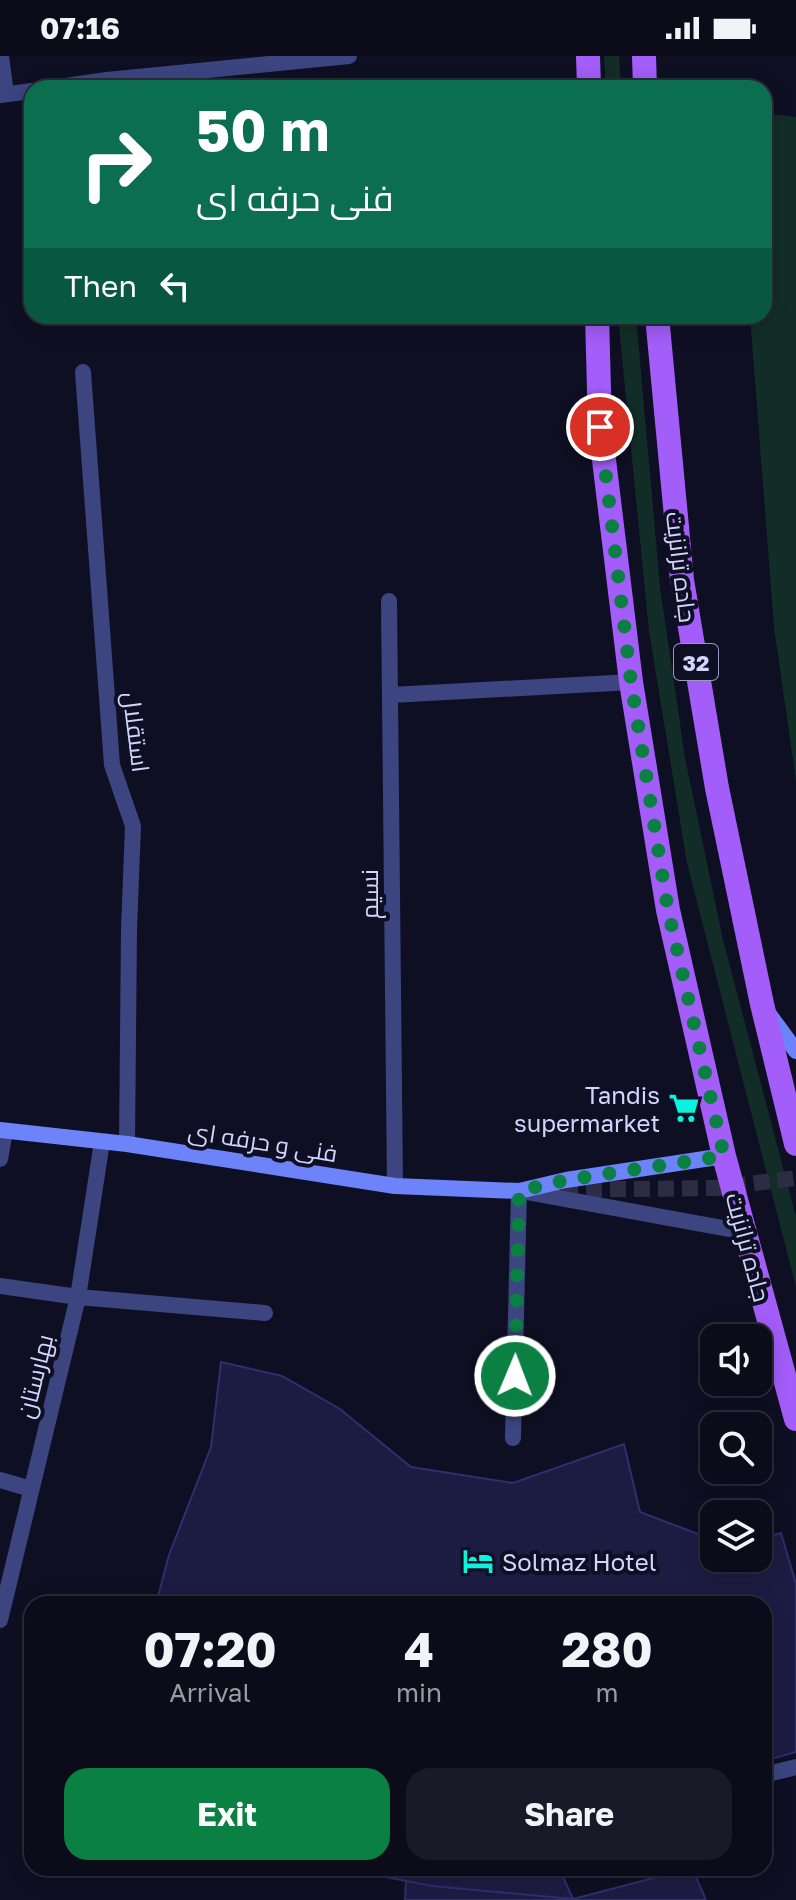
<!DOCTYPE html>
<meta charset="utf-8">
<style>
:root{--surface:#0b0b1a;--page:#191927;--text:#f1f3f6;--muted:#9a9ba2;--line:#2b2b39;--accent:#0b8043}
body{margin:0;font-family:"Golos Text",Cairo,sans-serif;background:var(--page);color:var(--text);height:100vh;display:flex;flex-direction:column;font-size:30px;white-space:nowrap}
*{box-sizing:border-box;margin:0}
p{font-size:26px;color:var(--muted)}
.icon{flex:none;width:44px;height:44px;fill:none;stroke:currentColor;stroke-width:2;stroke-linecap:round;stroke-linejoin:round}
.map{position:relative;flex:1;overflow:hidden}
.panel{position:absolute;left:24px;top:1540px;width:748px;height:280px;display:flex;flex-direction:column;background:var(--surface);border-radius:24px;box-shadow:0 4px 20px #0003,0 0 0 2px var(--line)}
.panel>*{flex:none}
.banner{position:absolute;left:24px;top:24px;width:748px;height:244px;border-radius:24px;box-shadow:0 4px 20px #0003,0 0 0 2px var(--line);background:#0b6e4f;color:#fff;overflow:hidden}
.controls{position:absolute;left:700px;top:1268px;display:grid;gap:16px}
.controls a{display:grid;place-items:center;width:72px;height:72px;border-radius:16px;background:var(--surface);box-shadow:0 4px 20px #0003,0 0 0 2px var(--line);font-size:40px}
.pin{position:absolute;display:grid;place-items:center;width:68px;height:68px;color:#fff;margin:-34px;border:4px solid #fff;border-radius:50%;box-shadow:0 2px 8px #0007}
.me{position:absolute;width:88px;margin:-44px;rotate:1deg;stroke-linejoin:round;filter:drop-shadow(0 0 6px #0008)}
.turn{display:flex;align-items:center;gap:28px;height:168px;padding:0 40px;font-size:36px}
.turn .icon{width:104px;height:104px;stroke-width:2.5}
.turn b{display:block;font-size:56px;line-height:68px}
.then{display:flex;align-items:center;height:76px;padding:0 40px;background:#0003;gap:16px;font-size:30px}
.eta{display:flex;justify-content:space-evenly;align-items:center;height:136px;text-align:center}
.eta b{font-size:48px;font-weight:700;line-height:56px}
.cta{display:flex;gap:16px;margin-top:auto;padding:16px 40px}
.cta a{flex:1;height:92px;border-radius:24px;background:var(--accent);color:#fff;font-size:32px;font-weight:700;line-height:92px;text-align:center}
.cta a+a{background:var(--page);color:var(--text)}
.status{display:flex;justify-content:space-between;align-items:center;height:56px;padding:0 40px;background:var(--surface);direction:ltr}
.status svg{height:22px;fill:currentColor}
.map>svg:first-child{display:block}
</style>
<div class="status"><b>07:16</b><svg viewBox="0 0 49 12"><path d="M0 12V9h3v3zM5 12V6h3v6zM10 12V3h3v9zM15 12V0h3v12zM26 1h20v11H26zM47 4h2v5h-2z"/></svg></div>
<div class="map">
<svg width="796" height="1844" viewBox="0 0 796 1844">
<rect width="100%" height="100%" fill="#0f0f23"/>
<!-- green -->
<path fill="#122d27" d="M604,0H619L621,32H606Z
M764,57L796,61V725L774,571L750,260H764Z
M618,260H636L660,531L685,702L723,884L796,1161V1231L687,807L649,575Z"/>
<!-- building -->
<path fill="#1c1c43" stroke="#2f2e6e" stroke-width="2" d="M221,1306L282,1320L340,1353L411,1411L513,1427L624,1388L640,1456L714,1484V1502H758V1484L781,1477L796,1528V1696L764,1705V1548H153L159,1537L169,1499L211,1391Z
M668,1541L684,1548H645Z
M339,1812H559L573,1843L432,1830Z
M692,1812L706,1844H405L406,1825L432,1830L573,1843Z"/>
<g fill="none" stroke-linecap="round" stroke-linejoin="round">
<!-- secondary-tunnel -->
<path stroke="#2c2d44" stroke-width="16" stroke-dasharray="16 8" stroke-linecap="butt" d="M538,1134L717,1132L796,1122"/>
<!-- lane -->
<path stroke="#3c4580" stroke-width="16" d="M513,1382L519,1135
M764,1719L796,1711"/>
<!-- street -->
<path stroke="#3c4580" stroke-width="16" d="M1,0L6,38
M52,32L107,24L349,0
M0,39L32,35
M83,316L112,709L133,770L129,873L127,1088
M389,545L395,1130
M391,639L631,626
M0,1103L5,1075
M521,1135L745,1176
M0,1230L78,1241L265,1257
M0,1424L31,1433
M0,1564L78,1241L102,1086"/>
<!-- secondary -->
<path stroke="#6d83fa" stroke-width="16" d="M768,957L796,995
M0,1074L127,1088L395,1130L519,1135L566,1124L724,1100"/>
<!-- primary -->
<path stroke="#a35df9" stroke-width="24" d="M588,0L589,32
M644,0L645,32
M597,260L600,371L631,626L668,854L724,1100L796,1363
M657,260L682,524L717,732L762,948L796,1088"/>
</g>
<g fill="none" stroke-linecap="round" stroke-linejoin="round">
<!-- route -->
<path stroke="#0b8043" stroke-width="14" stroke-dasharray="0 25.2" d="M515,1320L519,1135L566,1124L724,1100L668,854L631,626L600,371"/>
</g>
<!-- icons -->
<defs>
<g id="supermarket-bare" transform="scale(2.4)"><path d="M-6-5.5h2.5l.6 2H6L4.5 2H-2.5L-4.4-4H-6ZM-1.5 3.2a1.3 1.3 0 1 0 .1 0ZM3 3.2a1.3 1.3 0 1 0 .1 0Z" fill="#09f3e0" stroke="#0f0f23" stroke-width="2.5" paint-order="stroke"/></g>
<g id="hotel-bare" transform="scale(2.4)"><path d="M-6-4.5h1.5V1H6V5H4.5V3h-9V5H-6ZM-4 0a1.8 1.8 0 1 1 3.6 0ZM.5 0V-2.5h3Q6-2.5 6 0Z" fill="#09f3e0" stroke="#0f0f23" stroke-width="2.5" paint-order="stroke"/></g>
</defs>
<g fill-rule="evenodd">
<use href="#supermarket-bare" x="684" y="1052"/>
<use href="#hotel-bare" x="478" y="1505"/>
</g>
<g text-anchor="middle" dominant-baseline="central" stroke-width="8" stroke-linejoin="round" paint-order="stroke">
<!-- shield labels -->
<rect fill="#0f0f23" stroke="#989abc" stroke-width="2" x="674" y="588" width="44" height="36" rx="6"/>
<g font-size="22" font-weight="bold" fill="#d2d5fd">
<text x="696" y="606">32</text>
</g>
<!-- street labels -->
<g font-size="24" fill="#d2d5fd" stroke="#0f0f23">
<text transform="translate(682 511) rotate(83)">جاده ترانزیت</text>
<text transform="translate(137 676) rotate(83)">استقلال</text>
<text transform="translate(368 838) rotate(-90)">نسيم</text>
<text transform="translate(263 1085) rotate(9)">فنی و حرفه ای</text>
<text transform="translate(749 1191) rotate(75)">جاده ترانزیت</text>
<text transform="translate(34 1320) rotate(-76)">بهارستان</text>
</g>
<!-- poi labels -->
<g font-size="24" fill="#d2d5fd" stroke="#0f0f23" text-anchor="end">
<text x="660" y="1038">Tandis<tspan x="660" dy="28">supermarket</tspan></text>
<text x="502" y="1505" text-anchor="start">Solmaz Hotel</text>
</g>
</g>
</svg>
<div class="controls">
<a><svg class="icon" aria-label="sound" viewBox="0 0 24 24"><path d="M4 9h4l5-4v14l-5-4H4zM17 9q2 3 0 6"/></svg></a>
<a><svg class="icon" aria-label="search" viewBox="0 0 24 24"><circle cx="10" cy="10" r="6"/><path d="M15 15l6 6"/></svg></a>
<a><svg class="icon" aria-label="layers" viewBox="0 0 24 24"><path d="M12 4l9 5-9 5-9-5zM3 14l9 5 9-5"/></svg></a>
</div>
<div class="pin" style="left:600px;top:371px;background:#d93025"><svg class="icon" aria-label="arrive" viewBox="0 0 24 24"><path d="M6 21V4h12l-3 4 3 4H6"/></svg></div>
<svg class="me" style="left:515px;top:1320px" viewBox="-20 -20 40 40"><circle r="17" fill="#0b8043" stroke="#fff" stroke-width="3"/><path d="M0-11L8 9 0 5-8 9z" fill="#fff"/></svg>
<div class="banner">
<div class="turn"><svg class="icon" aria-label="right" viewBox="0 0 24 24"><path d="M7 20v-9h11M14 6l5 5-5 5"/></svg><div><b>50 m</b>فنی حرفه ای</div></div>
<div class="then">Then<svg class="icon" aria-label="left" viewBox="0 0 24 24"><path d="M17 20v-9H6M10 6l-5 5 5 5"/></svg></div>
</div>
<section class="panel">
<div class="eta">
<div><b>07:20</b><p>Arrival</p></div>
<div><b>4</b><p>min</p></div>
<div><b>280</b><p>m</p></div>
</div>
<div class="cta"><a>Exit</a><a>Share</a></div>
</section>
</div>
